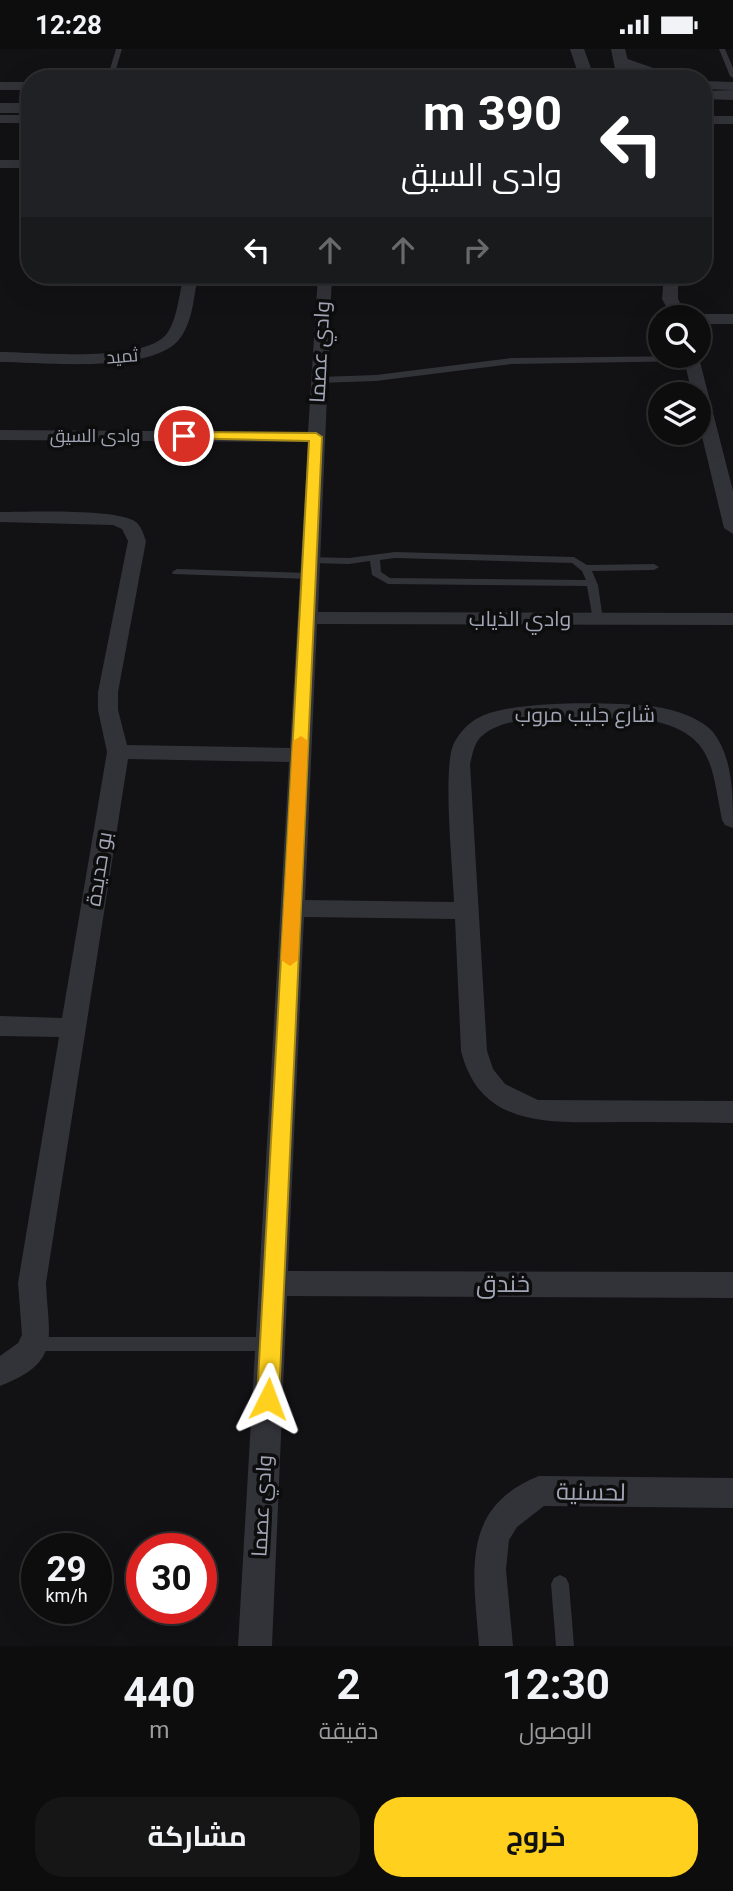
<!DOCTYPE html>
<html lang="ar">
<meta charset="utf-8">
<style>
:root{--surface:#0e0d0e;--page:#171617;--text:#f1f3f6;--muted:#9b9c9e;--line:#2e2d2e;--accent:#ffd11e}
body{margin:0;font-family:Roboto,Cairo,sans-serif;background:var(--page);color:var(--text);direction:rtl;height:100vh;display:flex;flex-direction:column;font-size:26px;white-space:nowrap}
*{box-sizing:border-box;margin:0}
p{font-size:23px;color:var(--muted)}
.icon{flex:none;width:38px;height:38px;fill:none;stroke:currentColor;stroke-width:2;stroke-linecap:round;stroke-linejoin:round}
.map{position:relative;height:1597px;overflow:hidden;direction:ltr}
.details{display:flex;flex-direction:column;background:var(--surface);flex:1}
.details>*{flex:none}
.guide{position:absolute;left:21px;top:21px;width:691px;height:214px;border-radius:28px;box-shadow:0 7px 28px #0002,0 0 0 2px var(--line);direction:rtl;background:#202124;color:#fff;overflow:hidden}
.buttons{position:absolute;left:648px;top:256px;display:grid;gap:14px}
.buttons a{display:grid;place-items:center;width:63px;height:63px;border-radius:50%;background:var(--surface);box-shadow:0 7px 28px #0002,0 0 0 2px var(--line);font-size:35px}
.speed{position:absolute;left:21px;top:1484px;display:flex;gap:14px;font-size:35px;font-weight:700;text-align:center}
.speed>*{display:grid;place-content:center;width:91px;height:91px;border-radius:50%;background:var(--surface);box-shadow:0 7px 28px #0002,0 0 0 2px var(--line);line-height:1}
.speed small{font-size:18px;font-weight:400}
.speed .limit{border:10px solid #d22;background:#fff;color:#111}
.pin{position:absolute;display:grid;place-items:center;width:60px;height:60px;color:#fff;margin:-30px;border:4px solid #fff;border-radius:50%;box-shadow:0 2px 7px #0007}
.me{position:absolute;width:77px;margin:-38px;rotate:3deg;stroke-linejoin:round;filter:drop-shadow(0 0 5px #0008)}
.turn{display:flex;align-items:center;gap:24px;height:147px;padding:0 35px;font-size:32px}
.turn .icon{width:91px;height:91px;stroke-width:2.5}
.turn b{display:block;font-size:49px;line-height:60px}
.lanes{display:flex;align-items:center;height:66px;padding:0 35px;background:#0003;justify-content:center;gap:35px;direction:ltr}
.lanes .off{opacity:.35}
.eta{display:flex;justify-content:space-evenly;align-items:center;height:119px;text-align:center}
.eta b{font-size:42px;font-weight:700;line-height:49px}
.cta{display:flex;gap:14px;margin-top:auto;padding:14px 35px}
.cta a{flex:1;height:80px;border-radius:28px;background:var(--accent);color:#111;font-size:28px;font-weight:700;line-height:80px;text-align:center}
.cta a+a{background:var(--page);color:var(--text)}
.status{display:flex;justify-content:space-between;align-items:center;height:49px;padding:0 35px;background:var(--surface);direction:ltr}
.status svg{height:19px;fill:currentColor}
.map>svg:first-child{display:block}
</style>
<div class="status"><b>12:28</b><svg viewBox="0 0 49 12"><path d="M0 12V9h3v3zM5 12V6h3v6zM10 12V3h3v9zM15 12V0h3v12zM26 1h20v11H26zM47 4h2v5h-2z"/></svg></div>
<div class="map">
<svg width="733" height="1597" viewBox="0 0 733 1597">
<rect width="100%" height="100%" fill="#121113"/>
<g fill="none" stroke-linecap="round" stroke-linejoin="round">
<!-- service -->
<path fill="#323239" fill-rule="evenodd" d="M116,0H122L113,30H107Z
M719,0H725L733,19V29L730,27Z
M692,307L695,308V312L511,315L376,332L319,334L315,331L319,328L376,326L511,309Z
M395,503L574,508L587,516L654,515L659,518L654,521L592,522L598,536L603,571L598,574L593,571L587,537L388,535L372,526L370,512L349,515L309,514L304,511L309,508L349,509ZM395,509L572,514L582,522L586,531L390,529L381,523L380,511Z
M177,520L308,524L313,527L308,530L173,525L172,523Z
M35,1288H270L276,1290L278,1295L276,1300L270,1302H35L29,1300L27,1295L29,1290Z
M560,1526L566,1529L569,1535L574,1597H556L551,1535L554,1529Z"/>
<!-- minor -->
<path fill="#323239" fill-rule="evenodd" d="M622,8L676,27L678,30H660L618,15V9Z
M549,22L555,26L553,29L534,30Z
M704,32L733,33V41L704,40Z
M0,33H30V41H0Z
M0,66H30V74H0Z
M704,67H733V75H704Z
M0,111H30V119H0Z
M184,226H198C194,246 193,271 181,288C155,326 43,313 0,313V303C36,303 148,315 168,283C178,267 179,244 184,226Z
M318,226H332L318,563L733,564V576L317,575L305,851L454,853C453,821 442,718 454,694C460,683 469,673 480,668C513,651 610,653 649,657C670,659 698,667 713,683C733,709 733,745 733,779L725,776L722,771C711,715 713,685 650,671C609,670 514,659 483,686C474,693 473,704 470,715L487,1002L493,1020L505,1035L538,1051L733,1052V1074C695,1073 658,1073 620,1073C555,1073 481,1082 461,1002L455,870L304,868L288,1222L733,1223V1249L287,1247L272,1597H238L289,713L128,710L46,1234C48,1288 63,1313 0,1337V1307L18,1294L22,1286L18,1234L59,988L0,987V967L62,969L107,703L98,661V643L128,492L122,480L113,476L0,473V463C26,463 118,459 136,473C141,477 144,486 146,492L118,643V661L127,696L290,699L308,393L0,391V381L308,383Z
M664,226H678V250L688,268H672L662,250Z
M698,265H733V275H698V268H692Z
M698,305L733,442V485L724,479L698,371V345H692L683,306Z
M539,1427L733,1429V1459L544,1457L517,1478L509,1491L506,1521L513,1597H479C474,1527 458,1459 539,1427Z"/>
<!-- tertiary -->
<path fill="#323239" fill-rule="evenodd" d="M570,0H584L595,30H580Z
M611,0H625L633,30H617Z
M733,41V51L704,50V42Z
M0,54H30V64H0Z"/>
</g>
<!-- route -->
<path fill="#ffd11e" stroke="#a68814" stroke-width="2" d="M184,383L316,384L322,388L279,1350L275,1357L268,1360L260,1357L257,1350L309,392L180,389L178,387Z"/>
<!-- slow -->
<path fill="#f59e0b" d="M301,687L308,692L298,911L290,917L281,911L293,692Z"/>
<g text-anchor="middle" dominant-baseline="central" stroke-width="7" stroke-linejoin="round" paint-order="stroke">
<!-- far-street labels -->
<g font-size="18" fill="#a1a5b5" stroke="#0d0d0e">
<text transform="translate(122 307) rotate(-5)">ثميد</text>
<text x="95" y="386">وادى السيق</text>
</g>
<!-- street labels -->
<g font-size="21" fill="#a1a5b5" stroke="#0d0d0e">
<text transform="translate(320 303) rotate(-87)">وادي عصما</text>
<text x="520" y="570">وادي الذياب</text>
<text x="585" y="666">شارع جليب مروب</text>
<text transform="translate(99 820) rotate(-81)">بو حديدة</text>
<text transform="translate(262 1457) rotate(-87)">وادي عصما</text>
</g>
<!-- near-street labels -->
<g font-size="24" fill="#a1a5b5" stroke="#0d0d0e">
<text x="503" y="1235">خندق</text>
<text transform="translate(591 1443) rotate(1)">لحسنية</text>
</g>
</g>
</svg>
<div class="buttons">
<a><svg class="icon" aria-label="search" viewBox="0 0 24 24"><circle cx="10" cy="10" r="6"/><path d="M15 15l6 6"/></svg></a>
<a><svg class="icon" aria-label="layers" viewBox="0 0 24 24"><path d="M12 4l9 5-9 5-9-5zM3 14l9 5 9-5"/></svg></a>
</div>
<div class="speed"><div>29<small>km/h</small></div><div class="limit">30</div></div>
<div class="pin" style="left:184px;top:387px;background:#d93025"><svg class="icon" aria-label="arrive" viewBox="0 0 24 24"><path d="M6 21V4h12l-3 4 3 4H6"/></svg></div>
<svg class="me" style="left:268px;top:1350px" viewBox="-20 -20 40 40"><path d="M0-17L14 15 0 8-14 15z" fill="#ffd11e" stroke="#fff" stroke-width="4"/></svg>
<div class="guide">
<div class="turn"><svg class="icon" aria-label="left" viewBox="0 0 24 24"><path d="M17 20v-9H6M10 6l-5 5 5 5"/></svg><div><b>390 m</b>وادى السيق</div></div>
<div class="lanes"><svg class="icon" aria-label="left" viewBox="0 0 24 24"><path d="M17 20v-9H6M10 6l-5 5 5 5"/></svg><svg class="icon off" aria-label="ahead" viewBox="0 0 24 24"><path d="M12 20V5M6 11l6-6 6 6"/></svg><svg class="icon off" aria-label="ahead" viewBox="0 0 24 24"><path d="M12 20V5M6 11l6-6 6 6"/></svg><svg class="icon off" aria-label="right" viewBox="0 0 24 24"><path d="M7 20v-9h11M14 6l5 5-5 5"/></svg></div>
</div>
</div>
<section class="details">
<div class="eta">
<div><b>12:30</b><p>الوصول</p></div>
<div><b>2</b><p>دقيقة</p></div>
<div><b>440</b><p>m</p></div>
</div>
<div class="cta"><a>خروج</a><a>مشاركة</a></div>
</section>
